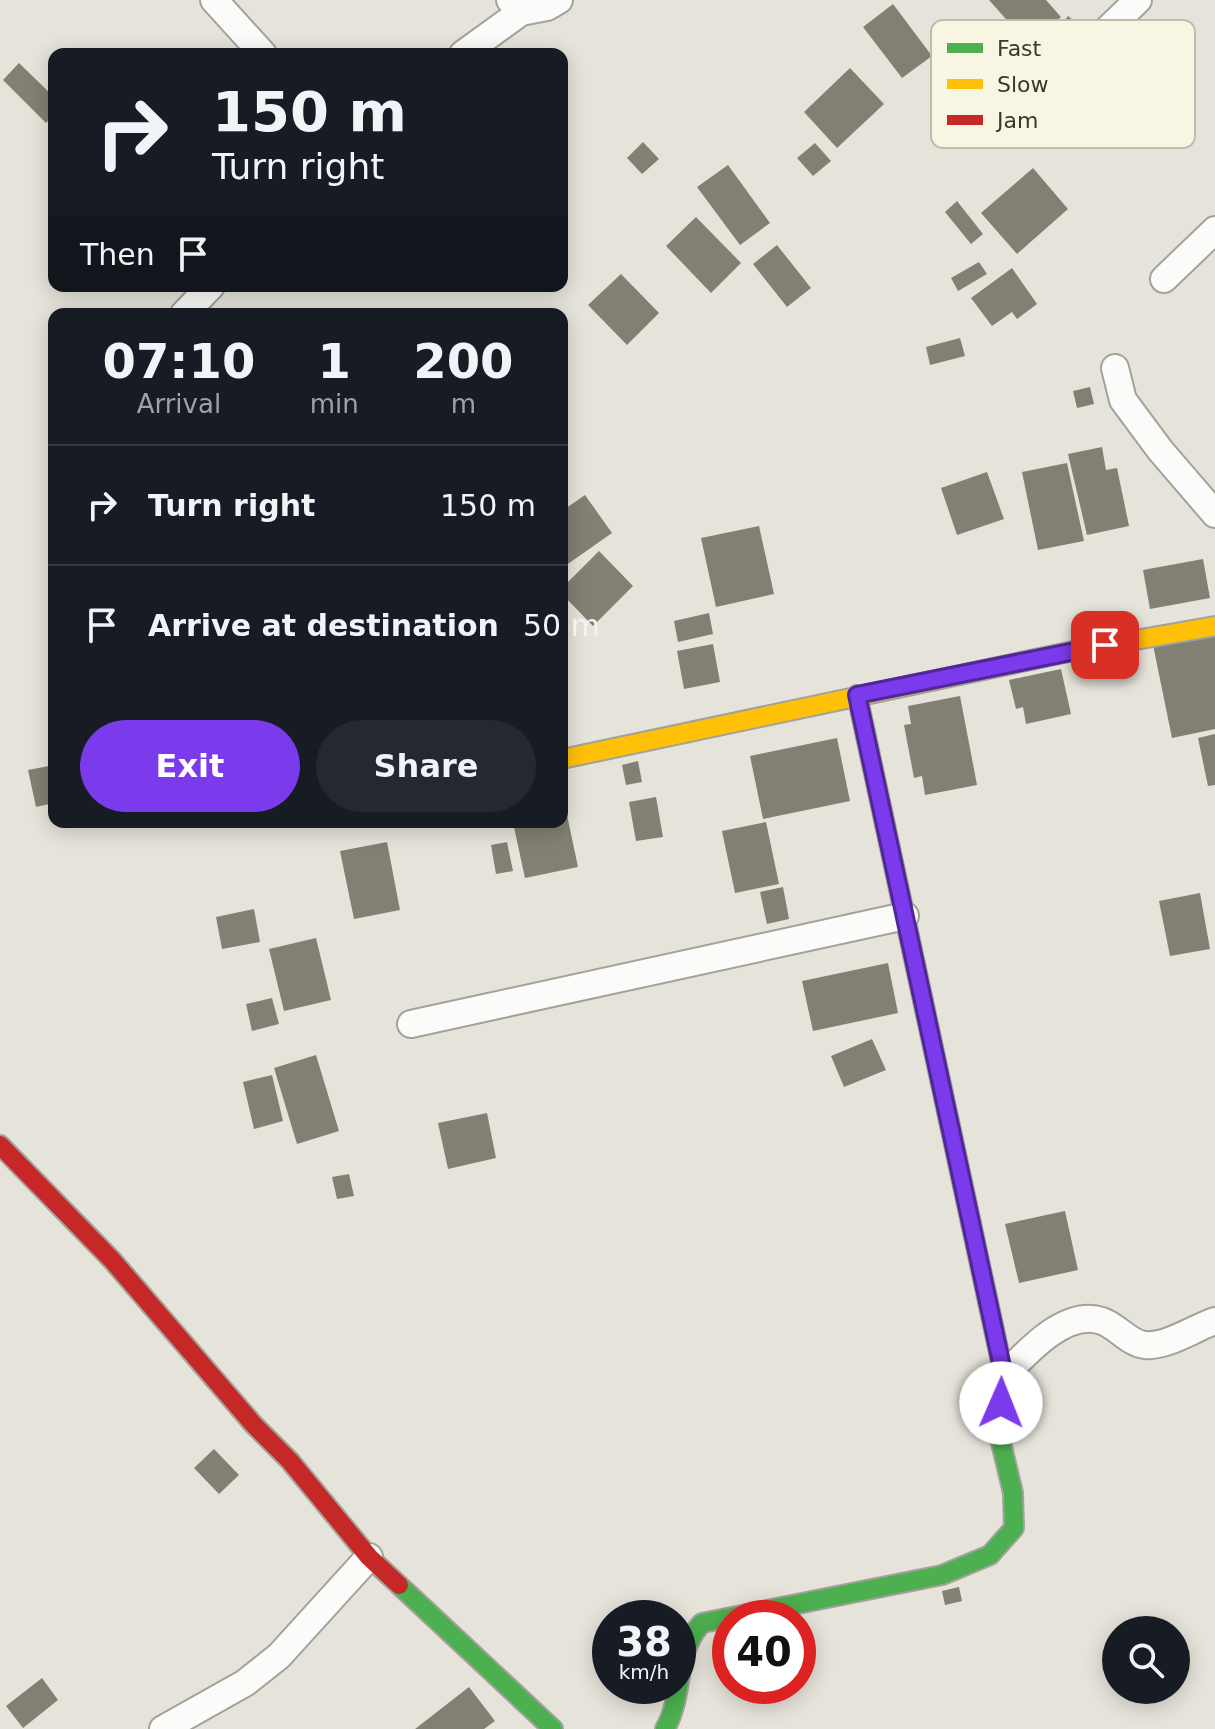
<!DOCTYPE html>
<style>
:root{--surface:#171b24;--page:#242831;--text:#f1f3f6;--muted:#9ea1a6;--line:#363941;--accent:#7c3aed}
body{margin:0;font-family:"DejaVu Sans",sans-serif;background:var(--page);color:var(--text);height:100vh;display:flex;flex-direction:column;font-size:30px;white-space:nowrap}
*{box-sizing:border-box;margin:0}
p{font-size:26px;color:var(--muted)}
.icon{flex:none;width:44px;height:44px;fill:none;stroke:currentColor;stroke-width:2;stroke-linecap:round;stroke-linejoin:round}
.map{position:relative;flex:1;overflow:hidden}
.side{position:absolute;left:48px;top:308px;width:520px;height:520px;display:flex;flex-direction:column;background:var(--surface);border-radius:16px;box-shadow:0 4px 20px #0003}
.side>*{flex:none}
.banner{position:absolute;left:48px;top:48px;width:520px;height:244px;border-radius:16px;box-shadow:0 4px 20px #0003;background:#171b24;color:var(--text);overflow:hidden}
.fabs{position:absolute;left:1102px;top:1616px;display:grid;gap:16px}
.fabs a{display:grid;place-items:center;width:88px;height:88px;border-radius:50%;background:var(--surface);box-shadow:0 4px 20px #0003;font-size:40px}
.speed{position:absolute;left:592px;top:1600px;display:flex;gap:16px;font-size:40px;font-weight:700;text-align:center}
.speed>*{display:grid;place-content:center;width:104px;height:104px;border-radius:50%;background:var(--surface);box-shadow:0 4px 20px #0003;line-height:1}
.speed small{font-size:20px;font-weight:400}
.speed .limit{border:12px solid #d22;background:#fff;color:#111}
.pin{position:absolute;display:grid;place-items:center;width:68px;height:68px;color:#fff;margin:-34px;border-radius:16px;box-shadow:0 4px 12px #0006}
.me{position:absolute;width:88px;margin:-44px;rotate:1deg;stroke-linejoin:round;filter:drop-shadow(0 0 6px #0008)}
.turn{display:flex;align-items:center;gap:28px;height:168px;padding:0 32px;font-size:36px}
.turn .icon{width:104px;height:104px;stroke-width:2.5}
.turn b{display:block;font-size:56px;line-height:68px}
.then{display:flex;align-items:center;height:76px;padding:0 32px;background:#0003;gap:16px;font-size:30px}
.eta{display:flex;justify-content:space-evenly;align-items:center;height:136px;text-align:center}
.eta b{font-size:48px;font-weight:700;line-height:56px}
.button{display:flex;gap:16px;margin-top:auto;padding:16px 32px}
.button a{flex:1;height:92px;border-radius:48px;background:var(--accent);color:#fff;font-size:32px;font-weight:700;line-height:92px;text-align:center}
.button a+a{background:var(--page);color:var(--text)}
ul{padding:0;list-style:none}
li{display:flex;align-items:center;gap:24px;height:120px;padding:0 32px;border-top:2px solid var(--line)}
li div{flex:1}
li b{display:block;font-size:30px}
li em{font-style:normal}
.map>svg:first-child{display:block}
</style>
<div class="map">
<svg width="1215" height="1729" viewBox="0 0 1215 1729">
<rect width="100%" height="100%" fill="#e6e4da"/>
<!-- building -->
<path fill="#828072" d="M989,0H1046L1061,17L1042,34L1049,42L1036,53Z
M893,4L932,56L902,78L863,27Z
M1068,16L1079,25L1069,39L1058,30Z
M19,63L54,97V115L46,123L3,80Z
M850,68L884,104L837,148L804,112Z
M643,142L659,159L642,174L627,158Z
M815,143L831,161L813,176L797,158Z
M728,165L770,223L740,245L697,187Z
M1033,168L1068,209L1017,254L981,213Z
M957,201L983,234L971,244L945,212Z
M696,217L741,263L711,293L666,246Z
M777,245L811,288L787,307L753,264Z
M979,262L987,274L958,291L951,278Z
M1012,268L1037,304L1017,319L1012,312L992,326L971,298Z
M621,274L659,313L627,345L588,305Z
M960,338L965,356L930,365L926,347Z
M1090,387L1094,404L1077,408L1073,391Z
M1102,447L1106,470L1117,468L1129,526L1087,535L1068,454Z
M1067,463L1084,541L1038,550L1022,472Z
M987,472L1004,519L957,535L941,488Z
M585,495L612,533L562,568V511Z
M759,526L774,594L716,607L701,538Z
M599,551L633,586L593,626L562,594V588Z
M1203,559L1210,598L1150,609L1143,570Z
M709,613L713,634L678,642L674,621Z
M1215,628V729L1172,738L1152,640Z
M713,644L720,682L684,689L677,651Z
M1061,669L1071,714L1026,724L1023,707L1016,709L1009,680Z
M960,696L977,785L925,795L922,776L914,778L904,725L911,724L908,706Z
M1215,734V785L1208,786L1198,738Z
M837,738L850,801L763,819L750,756Z
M638,761L642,782L626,785L622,765Z
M54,765V803L36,807L28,770Z
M656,797L663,837L636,841L629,802Z
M567,815L578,867L525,878L514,827L562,822V816Z
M766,822L779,884L735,893L722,831Z
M387,842L400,910L354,919L340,851Z
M507,842L513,871L496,874L491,845Z
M783,887L789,919L767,924L760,892Z
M1200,893L1210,949L1170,956L1159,901Z
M254,909L260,942L222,949L216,917Z
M316,938L331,1000L284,1011L269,949Z
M888,963L898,1013L813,1031L802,981Z
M272,998L279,1024L252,1031L246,1004Z
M872,1039L886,1070L844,1087L831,1056Z
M316,1055L339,1131L297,1144L274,1068Z
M272,1075L283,1121L254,1129L243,1082Z
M487,1113L496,1158L448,1169L438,1123Z
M349,1174L354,1196L337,1199L332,1177Z
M1065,1211L1078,1270L1019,1283L1005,1224Z
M214,1449L239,1475L219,1494L194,1468Z
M959,1587L962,1601L945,1605L942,1591Z
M42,1678L58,1700L23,1728L6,1706Z
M756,1686H782L783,1692L758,1697Z
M469,1687L495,1721L484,1729H415Z"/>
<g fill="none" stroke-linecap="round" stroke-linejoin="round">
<!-- street casing -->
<g stroke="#a3a29a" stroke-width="30">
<path id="street" d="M214,0L263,54
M521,12L547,7L559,0
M463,54L521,12L510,0
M1034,101L1138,0
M1164,279L1215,230
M184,314L211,286
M1115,368L1123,400L1160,450L1215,514
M411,1024L905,916
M1004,1376C1026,1353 1066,1308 1102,1321C1117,1326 1130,1344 1145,1345C1167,1347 1194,1328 1215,1321
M163,1729L245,1683L279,1656L369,1557"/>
</g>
<!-- fast casing -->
<g stroke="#a3a29a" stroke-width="22">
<path id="fast" d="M399,1585L553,1729
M665,1729C685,1694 673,1654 702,1623L942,1575L990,1555L1014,1528L1013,1493L998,1430L1000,1414"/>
</g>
<!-- slow casing -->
<g stroke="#a3a29a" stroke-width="22">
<path id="slow" d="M857,695L1004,1376L1000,1414
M562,759L1078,650L1215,626"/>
</g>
<!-- jam casing -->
<g stroke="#a3a29a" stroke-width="22">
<path id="jam" d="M0,1145L112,1260L254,1425L290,1461L369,1557L399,1585"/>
</g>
<!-- street -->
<use href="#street" stroke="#fbfbf9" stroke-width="26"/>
<!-- fast -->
<use href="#fast" stroke="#4caf50" stroke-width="18"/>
<!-- slow -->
<use href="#slow" stroke="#ffc107" stroke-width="18"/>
<!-- jam -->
<use href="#jam" stroke="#c62828" stroke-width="18"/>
</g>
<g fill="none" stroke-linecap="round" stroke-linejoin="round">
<!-- route casing -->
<g stroke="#51269a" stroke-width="20">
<path id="route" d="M1001,1403L1004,1376L857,695L1105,645"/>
</g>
<!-- route -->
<use href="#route" stroke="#7c3aed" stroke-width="14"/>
</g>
<!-- legend -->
<rect x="931" y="20" width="264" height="128" rx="12" fill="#f8f5e2" stroke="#bfbcad" stroke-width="2"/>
<rect x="947" y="43" width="36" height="10" fill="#4caf50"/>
<rect x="947" y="79" width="36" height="10" fill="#ffc107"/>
<rect x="947" y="115" width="36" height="10" fill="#c62828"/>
<g font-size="22" fill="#393730">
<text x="997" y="56">Fast</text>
<text x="997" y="92">Slow</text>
<text x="997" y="128">Jam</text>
</g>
</svg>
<div class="fabs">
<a><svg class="icon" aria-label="search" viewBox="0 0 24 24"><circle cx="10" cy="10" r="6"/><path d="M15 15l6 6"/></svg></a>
</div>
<div class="speed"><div>38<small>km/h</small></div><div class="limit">40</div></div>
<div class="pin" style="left:1105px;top:645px;background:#d93025"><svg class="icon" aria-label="arrive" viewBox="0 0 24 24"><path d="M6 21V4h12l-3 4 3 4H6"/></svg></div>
<svg class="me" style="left:1001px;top:1403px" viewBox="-20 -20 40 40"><circle r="19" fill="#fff"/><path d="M0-13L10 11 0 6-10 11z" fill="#7c3aed"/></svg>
<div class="banner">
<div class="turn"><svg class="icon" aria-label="right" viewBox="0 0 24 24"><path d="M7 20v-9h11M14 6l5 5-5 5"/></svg><div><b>150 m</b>Turn right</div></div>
<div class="then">Then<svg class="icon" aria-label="arrive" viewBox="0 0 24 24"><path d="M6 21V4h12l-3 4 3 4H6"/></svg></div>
</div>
<section class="side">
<div class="eta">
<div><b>07:10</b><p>Arrival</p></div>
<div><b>1</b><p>min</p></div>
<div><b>200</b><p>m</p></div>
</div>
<ul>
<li><svg class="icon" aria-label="right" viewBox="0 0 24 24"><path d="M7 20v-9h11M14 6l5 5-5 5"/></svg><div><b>Turn right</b></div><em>150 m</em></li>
<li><svg class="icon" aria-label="arrive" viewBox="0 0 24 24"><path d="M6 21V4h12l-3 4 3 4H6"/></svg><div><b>Arrive at destination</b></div><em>50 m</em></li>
</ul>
<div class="button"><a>Exit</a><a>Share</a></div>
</section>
</div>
